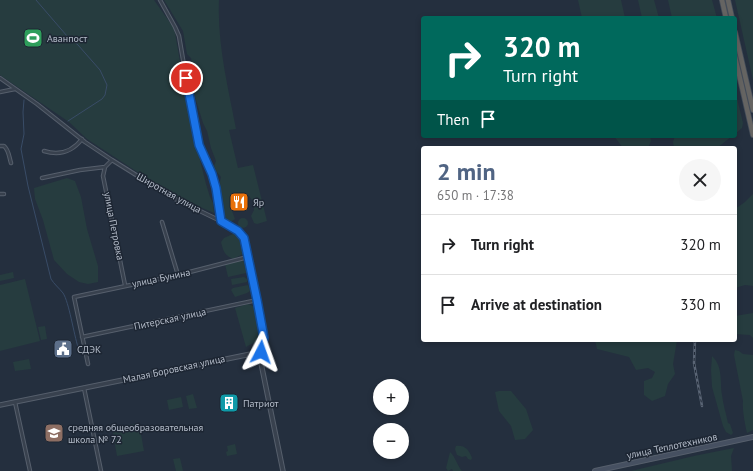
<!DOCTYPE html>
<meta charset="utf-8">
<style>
:root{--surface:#fff;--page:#f6f6f6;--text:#202124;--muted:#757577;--line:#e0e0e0;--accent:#506483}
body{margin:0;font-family:"PT Sans",sans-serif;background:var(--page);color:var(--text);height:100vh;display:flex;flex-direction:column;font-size:15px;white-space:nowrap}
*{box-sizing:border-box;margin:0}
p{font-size:13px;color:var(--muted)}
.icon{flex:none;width:22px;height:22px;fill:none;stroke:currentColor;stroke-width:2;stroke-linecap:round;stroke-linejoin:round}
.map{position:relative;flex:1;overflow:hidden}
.drawer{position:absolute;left:421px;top:146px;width:316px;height:196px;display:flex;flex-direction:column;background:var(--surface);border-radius:4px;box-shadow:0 2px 6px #0003}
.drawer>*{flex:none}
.hud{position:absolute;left:421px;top:16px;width:316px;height:122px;border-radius:4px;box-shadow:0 2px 6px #0003;background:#00695c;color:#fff;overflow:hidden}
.buttons{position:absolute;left:373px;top:379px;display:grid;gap:8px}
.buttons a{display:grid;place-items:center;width:36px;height:36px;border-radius:50%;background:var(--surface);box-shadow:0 2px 6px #0003;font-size:20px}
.pin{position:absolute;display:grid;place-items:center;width:34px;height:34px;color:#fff;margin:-17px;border:2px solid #fff;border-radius:50%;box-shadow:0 1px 4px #0007}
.me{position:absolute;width:44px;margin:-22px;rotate:4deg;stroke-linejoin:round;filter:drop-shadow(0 0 3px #0008)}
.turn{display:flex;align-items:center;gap:14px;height:84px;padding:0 16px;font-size:18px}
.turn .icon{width:52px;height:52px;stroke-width:2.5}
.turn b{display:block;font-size:28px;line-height:34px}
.then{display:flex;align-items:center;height:38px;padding:0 16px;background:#0003;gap:8px;font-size:15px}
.round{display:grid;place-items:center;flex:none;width:42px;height:42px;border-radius:21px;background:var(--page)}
.overview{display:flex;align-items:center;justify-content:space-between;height:68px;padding:0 16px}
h1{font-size:24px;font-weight:600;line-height:30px;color:var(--accent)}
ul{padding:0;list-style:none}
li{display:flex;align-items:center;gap:12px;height:60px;padding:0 16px;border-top:1px solid var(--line)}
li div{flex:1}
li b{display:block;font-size:15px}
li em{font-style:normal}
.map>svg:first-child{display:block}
</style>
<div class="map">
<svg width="753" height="471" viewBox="0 0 753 471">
<rect width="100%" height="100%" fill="#242f3e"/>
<!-- green -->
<path fill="#263c3f" d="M0,0H154L173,27L175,33L191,124L206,184L210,197L213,203L214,213L174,196L87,139L69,122L0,75Z
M164,0H219C217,43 228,87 236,129L229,130L238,168L253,165L267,221L257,224L254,223L251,216L254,210V203L249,196L244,195L231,199L232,211L235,219L232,221L229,222C220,212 221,194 220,181L221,177L216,171L214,166L216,161L211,148L207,131L203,123L195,97L191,58L187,54L183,31Z
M578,0H621L625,18H619L618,17L616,18H582Z
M638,0H654L659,18H642Z
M668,0H712L717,18H672Z
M735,0H753V80Z
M735,90L743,123L742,128L735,134Z
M614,136H650L651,141L648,148H623Z
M675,136H732L717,148H674L673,142Z
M67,178L75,181L81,197L87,229L98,266V282L88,284L79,282L67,274L54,260L43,220L35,199L34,188Z
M753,194V286L745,285L735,288V209L745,202Z
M238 223a5 5 0 1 1 10 0a5 5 0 1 1-10 0Z
M235,233L239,239L243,254L233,259C224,255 223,250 221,242L224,238Z
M241,260L244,262L246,269V273L228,277L225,264Z
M13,272L14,278L0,281V275Z
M244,277L247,279V282L232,285L231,279Z
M25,279L40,341L0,351V285Z
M248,285L250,291L247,293L235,297L231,290L233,288Z
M248,304L255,307L260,337L257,341L246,347L235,308Z
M753,313V338L750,335L735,334V316Z
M45,326L47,339L41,340L38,327Z
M595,340H677L673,364L675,374L668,384L665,396L652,401L644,395V381L652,378L655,372L648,368L636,370L629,357L597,349Z
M735,350L739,351L743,354L753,355V430L747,433C745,425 742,408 743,401L734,355Z
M712,356C723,366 720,382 722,395C723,404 726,413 728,423L730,424L733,433L731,435L726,432L723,426L712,387L711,370Z
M29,359L31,369L15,371L13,362Z
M499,391H511L526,409L533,430L525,439L515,440L511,426L499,411L495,392Z
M193,394L197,408L189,409L186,396Z
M181,397L183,407L169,410L167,400Z
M139,423L144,451L117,456L112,428Z
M235,444L237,454L227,456L226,452L228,451L227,446Z
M456,446C465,445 469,450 472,458L471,460L468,459L466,456L462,457L457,455L455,449Z
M734,448L731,456L732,471H631L694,456Z
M450,452C455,456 457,465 462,471H453L452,469L448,471L446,468Z
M180,458L183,471H176L173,459Z"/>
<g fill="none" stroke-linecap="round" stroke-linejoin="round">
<!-- stream -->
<path stroke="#394c67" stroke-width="1" d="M36,0L67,36L78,45L100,70L107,85L105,95L102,99L68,121
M24,100L23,112L24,134L21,149L28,186L51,279C54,284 59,288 63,293C69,302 74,335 78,347"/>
<!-- minor casing -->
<g stroke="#565f6c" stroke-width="4.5">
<path id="minor" d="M160,0L175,27L179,36L194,124L199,145L212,173L216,188L221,220
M0,78L37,104L85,142L112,160L173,198L231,226L238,231L244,238L257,300L264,338L261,363
M0,92L15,89
M0,146H4C9,150 9,157 11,163
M44,151C60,156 72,152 82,139
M105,167L103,176L125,285
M42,178L80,170L105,167L112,160
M0,194H4
M162,222L178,275
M82,337L257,300
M251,354L256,352L262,346
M88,364L74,297L178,275L248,257
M84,388L101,471
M15,402L30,471"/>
</g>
<!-- tertiary casing -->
<g stroke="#565f6c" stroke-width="5.5">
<path id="tertiary" d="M0,405L251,354L257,357L261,363L283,471"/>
</g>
<!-- secondary casing -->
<g stroke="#565f6c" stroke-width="6">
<path id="secondary" d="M595,471L753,437"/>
</g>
<!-- trunk casing -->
<g stroke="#434c59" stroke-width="6">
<path id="trunk" d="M722,0L726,18
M728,0L732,18
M735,32L753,110
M735,57L753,135"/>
</g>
<!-- minor -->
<use href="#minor" stroke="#38414e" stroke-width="2.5"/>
<!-- tertiary -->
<use href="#tertiary" stroke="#38414e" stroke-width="3.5"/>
<!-- secondary -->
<use href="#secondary" stroke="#465061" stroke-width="4"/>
<!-- trunk -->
<use href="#trunk" stroke="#656462" stroke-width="4.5"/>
<!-- rail casing -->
<g stroke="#5a6575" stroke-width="2.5">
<path id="rail" d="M695,340L694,363L702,406"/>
</g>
<!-- rail -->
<use href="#rail" stroke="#1d2633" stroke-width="1" stroke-dasharray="3" stroke-linecap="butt"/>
</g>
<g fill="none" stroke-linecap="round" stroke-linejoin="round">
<!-- route casing -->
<g stroke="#114b97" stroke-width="10">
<path id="route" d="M186,78L199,145L212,174L216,188L221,221L238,231L244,238L257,300L264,338L261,352"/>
</g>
<!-- route -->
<use href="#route" stroke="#1a73e8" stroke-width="7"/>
</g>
<!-- icons -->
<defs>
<g id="stadium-square" transform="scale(1)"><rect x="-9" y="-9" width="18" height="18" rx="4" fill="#2e9e5b" stroke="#1d2633"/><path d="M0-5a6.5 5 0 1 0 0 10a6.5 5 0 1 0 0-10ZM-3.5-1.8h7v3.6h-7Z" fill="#fff"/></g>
<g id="restaurant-square" transform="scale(1)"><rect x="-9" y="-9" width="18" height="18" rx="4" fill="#e8710a" stroke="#1d2633"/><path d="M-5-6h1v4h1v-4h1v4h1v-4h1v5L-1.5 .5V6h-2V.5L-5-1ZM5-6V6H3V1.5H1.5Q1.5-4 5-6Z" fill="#fff"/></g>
<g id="civic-square" transform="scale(1)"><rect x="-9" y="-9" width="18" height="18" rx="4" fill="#5c6f8a" stroke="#1d2633"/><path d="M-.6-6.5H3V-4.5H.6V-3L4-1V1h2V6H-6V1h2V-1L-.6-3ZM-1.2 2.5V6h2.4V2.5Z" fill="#fff"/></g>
<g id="building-square" transform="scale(1)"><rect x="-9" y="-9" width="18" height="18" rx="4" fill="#0f9aa8" stroke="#1d2633"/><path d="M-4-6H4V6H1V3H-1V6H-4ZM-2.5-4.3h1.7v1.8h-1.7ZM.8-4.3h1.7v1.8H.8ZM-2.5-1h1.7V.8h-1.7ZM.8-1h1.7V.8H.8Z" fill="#fff"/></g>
<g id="school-square" transform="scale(1)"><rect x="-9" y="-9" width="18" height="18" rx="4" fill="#8d6e63" stroke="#1d2633"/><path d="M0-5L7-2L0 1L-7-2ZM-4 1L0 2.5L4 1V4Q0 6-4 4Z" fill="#fff"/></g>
</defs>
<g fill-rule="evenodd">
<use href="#stadium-square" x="33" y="38"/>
<use href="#restaurant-square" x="239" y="202"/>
<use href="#civic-square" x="63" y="349"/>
<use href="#building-square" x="229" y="403"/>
<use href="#school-square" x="54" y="433"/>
</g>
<g text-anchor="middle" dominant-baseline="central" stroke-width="3" stroke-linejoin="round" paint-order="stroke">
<!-- poi labels -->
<g font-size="10" fill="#b4bcc9" stroke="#1d2633" text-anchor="start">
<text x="47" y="38">Аванпост</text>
<text x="253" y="202">Яр</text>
<text x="77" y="349">СДЭК</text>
<text x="243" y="403">Патриот</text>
<text x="68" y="427">средняя общеобразовательная<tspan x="68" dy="12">школа № 72</tspan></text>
</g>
<!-- street labels -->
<g font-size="10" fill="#b4bcc9" stroke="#1d2633">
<text transform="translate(169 193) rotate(29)">Широтная улица</text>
<text transform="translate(114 226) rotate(79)">улица Петровка</text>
<text transform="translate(161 278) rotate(-12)">улица Бунина</text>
<text transform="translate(170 319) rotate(-12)">Питерская улица</text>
<text transform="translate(174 369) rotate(-12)">Малая Боровская улица</text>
<text transform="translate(672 446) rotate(-12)">улица Теплотехников</text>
</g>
</g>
</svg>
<div class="buttons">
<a>+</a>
<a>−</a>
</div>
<div class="pin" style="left:186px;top:78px;background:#d93025"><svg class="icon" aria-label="arrive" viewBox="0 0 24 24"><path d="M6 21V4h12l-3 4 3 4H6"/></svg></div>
<svg class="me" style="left:261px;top:352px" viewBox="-20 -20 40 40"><path d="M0-17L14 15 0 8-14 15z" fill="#1a73e8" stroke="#fff" stroke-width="4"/></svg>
<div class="hud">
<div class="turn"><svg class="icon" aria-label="right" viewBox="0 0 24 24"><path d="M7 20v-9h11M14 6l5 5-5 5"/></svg><div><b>320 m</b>Turn right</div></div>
<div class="then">Then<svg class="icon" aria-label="arrive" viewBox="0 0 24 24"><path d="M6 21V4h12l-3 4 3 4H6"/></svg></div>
</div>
<section class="drawer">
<div class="overview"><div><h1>2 min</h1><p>650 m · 17:38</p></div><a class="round"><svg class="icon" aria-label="close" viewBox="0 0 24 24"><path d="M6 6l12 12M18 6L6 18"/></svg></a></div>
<ul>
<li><svg class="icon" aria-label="right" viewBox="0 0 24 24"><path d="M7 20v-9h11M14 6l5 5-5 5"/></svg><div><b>Turn right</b></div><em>320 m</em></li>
<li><svg class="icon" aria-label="arrive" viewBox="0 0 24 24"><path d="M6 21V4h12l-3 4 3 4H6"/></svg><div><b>Arrive at destination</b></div><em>330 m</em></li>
</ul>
</section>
</div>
